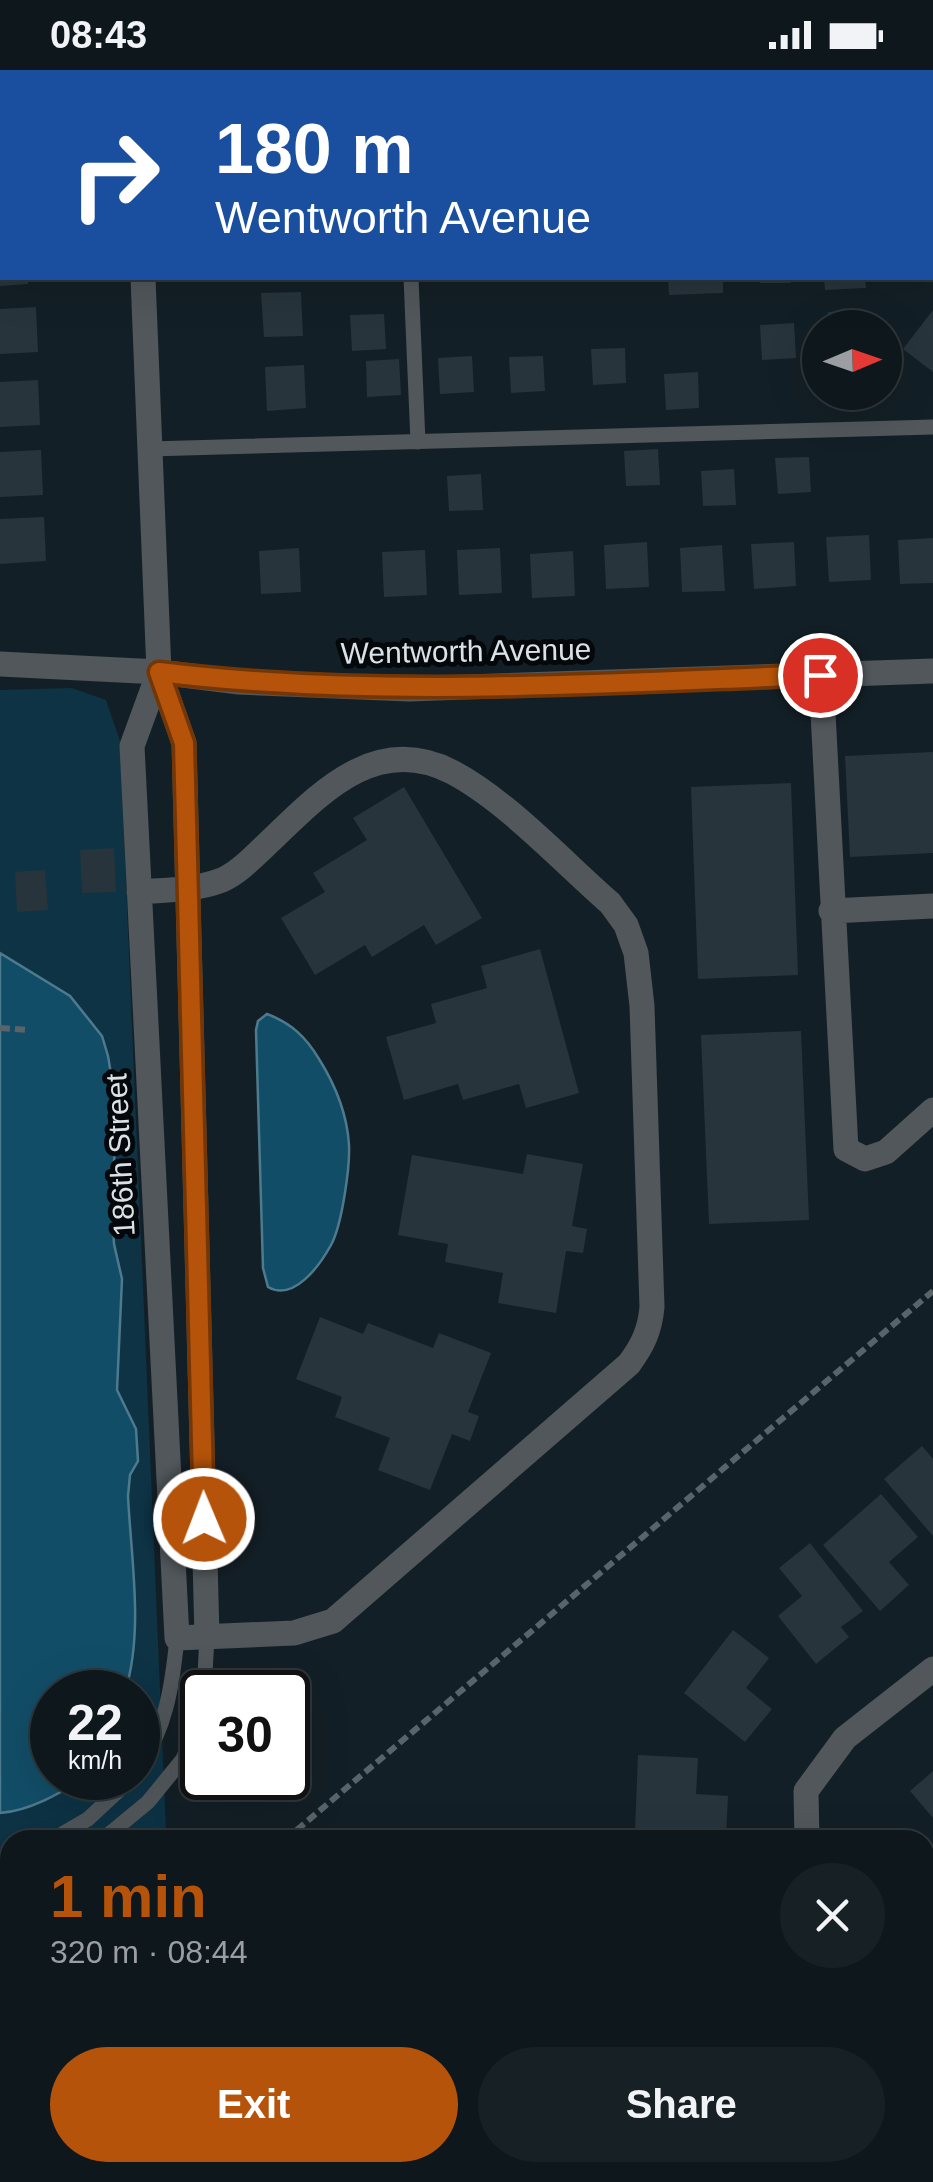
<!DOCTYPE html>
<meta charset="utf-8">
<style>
:root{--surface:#0e171c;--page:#172025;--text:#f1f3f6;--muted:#9b9fa3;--line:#2e363b;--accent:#b45309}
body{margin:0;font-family:Arial,sans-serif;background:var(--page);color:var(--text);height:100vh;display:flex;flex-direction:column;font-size:38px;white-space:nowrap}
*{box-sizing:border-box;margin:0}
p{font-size:32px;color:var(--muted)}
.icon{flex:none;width:55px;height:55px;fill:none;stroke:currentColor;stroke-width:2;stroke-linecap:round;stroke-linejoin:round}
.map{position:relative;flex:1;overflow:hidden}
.side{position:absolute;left:0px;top:1760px;width:935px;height:352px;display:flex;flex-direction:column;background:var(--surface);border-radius:30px 30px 0 0;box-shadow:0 10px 40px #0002,0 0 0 2px var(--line)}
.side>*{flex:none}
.top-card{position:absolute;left:0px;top:0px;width:935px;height:210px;box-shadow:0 10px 40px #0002,0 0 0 2px var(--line);background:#1a4fa0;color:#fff;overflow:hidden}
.needle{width:65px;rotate:88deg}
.tools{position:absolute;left:802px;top:240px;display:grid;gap:20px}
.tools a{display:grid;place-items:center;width:100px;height:100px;border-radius:50%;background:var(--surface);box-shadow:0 10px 40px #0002,0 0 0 2px var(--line);font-size:50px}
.speed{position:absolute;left:30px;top:1600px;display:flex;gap:20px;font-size:50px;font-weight:700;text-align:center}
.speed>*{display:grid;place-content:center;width:130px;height:130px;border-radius:50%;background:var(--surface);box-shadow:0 10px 40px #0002,0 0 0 2px var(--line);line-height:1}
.speed small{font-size:25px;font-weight:400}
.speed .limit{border:5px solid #111;border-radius:15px;background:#fff;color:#111}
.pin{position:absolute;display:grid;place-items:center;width:85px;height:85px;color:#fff;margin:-42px;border:5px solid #fff;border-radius:50%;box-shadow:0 2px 10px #0007}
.me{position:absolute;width:110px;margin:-55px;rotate:359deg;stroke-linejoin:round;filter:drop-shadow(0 0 8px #0008)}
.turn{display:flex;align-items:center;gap:35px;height:210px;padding:0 50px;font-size:45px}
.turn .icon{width:130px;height:130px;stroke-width:2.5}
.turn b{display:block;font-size:70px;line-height:85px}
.round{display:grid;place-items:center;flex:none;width:105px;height:105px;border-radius:52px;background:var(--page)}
.head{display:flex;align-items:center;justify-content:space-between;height:170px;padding:0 50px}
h1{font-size:60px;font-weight:700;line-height:75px;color:var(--accent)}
.cta{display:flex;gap:20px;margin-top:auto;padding:20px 50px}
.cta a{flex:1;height:115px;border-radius:60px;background:var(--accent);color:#fff;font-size:40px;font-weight:700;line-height:115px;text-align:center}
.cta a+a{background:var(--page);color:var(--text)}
.status{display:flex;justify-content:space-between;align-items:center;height:70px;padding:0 50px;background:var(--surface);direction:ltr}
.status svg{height:28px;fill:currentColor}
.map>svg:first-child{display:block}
</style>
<div class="status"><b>08:43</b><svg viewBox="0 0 49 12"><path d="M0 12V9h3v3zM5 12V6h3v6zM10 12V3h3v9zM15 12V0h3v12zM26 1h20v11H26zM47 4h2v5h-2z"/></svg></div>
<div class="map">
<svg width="933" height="2112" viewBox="0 0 933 2112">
<rect width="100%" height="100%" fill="#131f26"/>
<!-- green -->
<path fill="#0d3345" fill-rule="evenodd" d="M72,618L106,630L120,671L166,1761L156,1770H10V1892L0,1900V620ZM52,1622H138V1708H52Z"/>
<!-- water -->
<path fill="#124d67" stroke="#4e7a8d" stroke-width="2.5" d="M0,883L70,926L102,966L108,986L119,1051L111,1114L114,1174L122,1209L117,1320L136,1359L138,1391L130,1405L128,1426C131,1489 144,1561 125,1622H52V1708H85C60,1723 30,1741 0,1743Z
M267,944C291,953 306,967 319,989C336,1016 347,1043 349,1075C350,1097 342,1155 331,1175C320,1195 294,1232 268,1217L263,1198L256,960L258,951Z"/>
<!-- building -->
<path fill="#27343b" d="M0,208H28V214L0,216Z
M668,208H723V223L669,225Z
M760,208H791V213H760Z
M824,208H865L866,218L825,220Z
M301,222L303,266L264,267L261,223Z
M36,237L38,282L0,284V239Z
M862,240V258H829L828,242Z
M933,240V302L903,279Z
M384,244L386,279L352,281L350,245Z
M794,253L796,288L762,290L760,255Z
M625,278L626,313L593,315L591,279Z
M472,286L474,322L440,324L438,288Z
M543,286L545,321L511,323L509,287Z
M399,289L401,325L367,327L366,291Z
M304,295L306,338L267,341L265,297Z
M698,302L699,338L666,340L664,304Z
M38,310L40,355L0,357V312Z
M658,379L660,415L626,416L624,381Z
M41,380L43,425L0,427V382Z
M809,387L811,422L778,424L775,388Z
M734,399L736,435L703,436L701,401Z
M481,404L483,440L449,441L447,406Z
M44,447L46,491L0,494V449Z
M869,465L871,510L829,512L826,467Z
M933,468V513L900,514L898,470Z
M647,472L649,517L606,519L604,475Z
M794,472L796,516L754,519L751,474Z
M722,475L725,521L682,522L680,478Z
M299,478L301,522L261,524L259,481Z
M500,478L502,523L459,525L457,480Z
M425,480L427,525L384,527L382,482Z
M573,481L575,526L532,528L530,484Z
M933,682V783L850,787L845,686Z
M791,713L798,905L698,909L691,717Z
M404,717L482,848L436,875L424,855L372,887L365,875L315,905L281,848L325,822L313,803L367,770L353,748Z
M114,778L116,822L82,823L80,780Z
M45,800L48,840L17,842L15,802Z
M540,879L579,1023L526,1038L519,1014L463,1030L458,1014L404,1030L386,967L436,953L431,934L487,918L481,896Z
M801,961L809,1150L709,1154L701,965Z
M527,1084L583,1094L572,1156L587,1159L583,1183L566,1181L556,1243L498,1233L503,1203L445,1192L448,1174L398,1165L412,1085L523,1104Z
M320,1247L363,1264L368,1253L433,1278L439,1263L491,1283L468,1342L479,1346L470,1371L452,1364L430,1420L378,1400L390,1368L335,1347L342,1327L296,1309Z
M922,1376L933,1389V1466L884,1409Z
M881,1424L918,1467L889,1492L909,1515L880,1541L823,1475Z
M810,1473L863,1541L841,1557L849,1567L816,1594L778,1546L802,1526L779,1498Z
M733,1560L769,1588L746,1618L772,1639L745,1672L684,1623Z
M638,1685L698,1688L696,1724L728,1726L726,1765L635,1760Z
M933,1701V1748L910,1721Z
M931,1772L933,1883H925V1773Z
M925,1985H928L930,2014L925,2015Z"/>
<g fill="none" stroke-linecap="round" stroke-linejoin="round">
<!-- path -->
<path stroke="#59646a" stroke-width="6" stroke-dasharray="10 5" stroke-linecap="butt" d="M0,958L29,960
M285,1770L933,1221
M0,2010L10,2002"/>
<!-- service -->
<path stroke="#51575b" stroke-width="15" d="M403,0V2
M411,208L418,372
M150,379L933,357
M204,1622L207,1567
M138,1699C166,1658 172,1618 177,1568
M52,1770L88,1749L132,1708
M102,1770L148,1732L183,1689L202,1644
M0,1788L10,1785
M0,1814L10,1811"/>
<!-- minor -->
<path stroke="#51575b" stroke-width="25" d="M825,0L828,2
M0,102H2
M932,114H933
M159,602L184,673L207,1567
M821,605L846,1079L865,1089L886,1082L933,1040
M139,822C166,820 196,820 222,810C238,803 251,789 264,777C316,728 373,661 452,702C507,731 563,792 610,833L626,855L636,883L642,936L652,1237C650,1260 643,1275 629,1294L333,1551L294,1563L177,1568L132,676L159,602
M831,841L933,836
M807,1770L806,1721L845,1668L933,1599
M104,2102L120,2112
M669,2112L923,2102"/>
<!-- tertiary -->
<path stroke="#51575b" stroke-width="25" d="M135,0V2
M143,208L159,602
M0,594L159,602L239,612L409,619L933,601"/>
</g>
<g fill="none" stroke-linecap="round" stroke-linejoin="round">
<!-- route casing -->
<g stroke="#753606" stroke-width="25">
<path id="route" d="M204,1449L184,673L159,602C378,629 600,613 820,605"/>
</g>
<!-- route -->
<use href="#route" stroke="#b45309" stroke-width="18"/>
</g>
<g text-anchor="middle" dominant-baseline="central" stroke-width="10" stroke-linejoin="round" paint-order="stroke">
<!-- street labels -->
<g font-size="30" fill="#dae2e7" stroke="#04080b">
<text transform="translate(466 581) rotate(-1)">Wentworth Avenue</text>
<text transform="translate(120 1085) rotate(-93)">186th Street</text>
</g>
</g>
</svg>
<div class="tools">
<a><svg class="needle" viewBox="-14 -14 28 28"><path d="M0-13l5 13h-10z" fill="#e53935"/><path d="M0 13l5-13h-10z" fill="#9b9fa3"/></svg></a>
</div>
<div class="speed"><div>22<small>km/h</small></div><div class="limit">30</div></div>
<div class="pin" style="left:820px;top:605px;background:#d93025"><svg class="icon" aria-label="arrive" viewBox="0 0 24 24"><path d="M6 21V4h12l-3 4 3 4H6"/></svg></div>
<svg class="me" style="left:204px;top:1449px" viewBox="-20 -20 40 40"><circle r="17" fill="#b45309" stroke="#fff" stroke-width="3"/><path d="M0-11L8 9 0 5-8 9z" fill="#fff"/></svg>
<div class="top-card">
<div class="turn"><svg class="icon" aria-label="right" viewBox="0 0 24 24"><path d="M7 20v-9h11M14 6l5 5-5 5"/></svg><div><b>180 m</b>Wentworth Avenue</div></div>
</div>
<section class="side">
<div class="head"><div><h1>1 min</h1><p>320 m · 08:44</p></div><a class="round"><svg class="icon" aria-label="close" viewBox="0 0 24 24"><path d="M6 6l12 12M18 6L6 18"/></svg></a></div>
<div class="cta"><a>Exit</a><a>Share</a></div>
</section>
</div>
